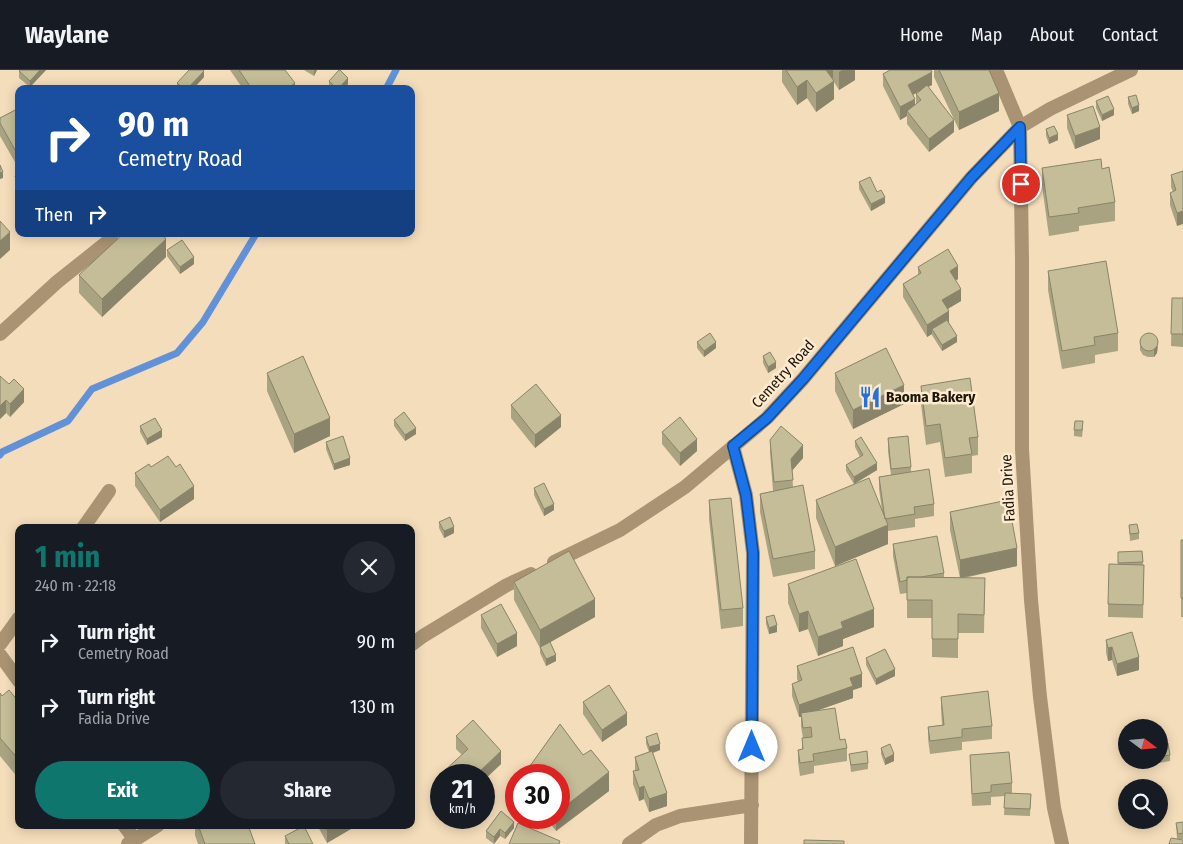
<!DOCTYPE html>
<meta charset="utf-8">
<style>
:root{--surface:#171b24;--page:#242831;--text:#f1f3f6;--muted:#9ea1a6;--line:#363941;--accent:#0f766e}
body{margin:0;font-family:"Fira Sans Condensed",sans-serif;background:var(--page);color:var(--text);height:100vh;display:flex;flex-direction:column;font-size:19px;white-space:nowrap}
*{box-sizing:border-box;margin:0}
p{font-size:16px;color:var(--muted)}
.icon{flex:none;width:28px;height:28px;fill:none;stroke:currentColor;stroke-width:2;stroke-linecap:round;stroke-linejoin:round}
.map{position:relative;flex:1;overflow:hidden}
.side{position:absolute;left:15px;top:454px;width:400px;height:305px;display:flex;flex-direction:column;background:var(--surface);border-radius:10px;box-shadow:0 2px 12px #0003}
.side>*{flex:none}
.hud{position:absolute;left:15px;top:15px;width:400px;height:152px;border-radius:10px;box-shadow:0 2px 12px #0003;background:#1a4fa0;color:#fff;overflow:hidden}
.needle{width:32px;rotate:106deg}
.buttons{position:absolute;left:1118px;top:649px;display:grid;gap:10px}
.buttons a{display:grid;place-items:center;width:50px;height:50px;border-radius:50%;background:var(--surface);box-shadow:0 2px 12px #0003;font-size:25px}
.speed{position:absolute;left:430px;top:694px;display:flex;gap:10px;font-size:25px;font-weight:700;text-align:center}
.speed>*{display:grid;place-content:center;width:65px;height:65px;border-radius:50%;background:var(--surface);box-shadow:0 2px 12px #0003;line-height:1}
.speed small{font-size:12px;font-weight:400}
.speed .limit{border:8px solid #d22;background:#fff;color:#111}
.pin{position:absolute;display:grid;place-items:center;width:42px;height:42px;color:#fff;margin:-21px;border:2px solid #fff;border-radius:50%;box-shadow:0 1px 5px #0007}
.me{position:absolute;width:55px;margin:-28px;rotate:0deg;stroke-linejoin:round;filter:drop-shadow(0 0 4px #0008)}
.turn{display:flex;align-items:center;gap:18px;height:105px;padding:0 20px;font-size:22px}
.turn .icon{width:65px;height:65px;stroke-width:2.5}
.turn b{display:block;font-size:35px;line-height:42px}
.then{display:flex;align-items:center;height:48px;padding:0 20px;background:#0003;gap:10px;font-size:19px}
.round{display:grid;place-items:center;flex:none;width:52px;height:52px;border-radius:26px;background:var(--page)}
.headline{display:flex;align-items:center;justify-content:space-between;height:85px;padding:0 20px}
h1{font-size:30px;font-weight:700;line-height:38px;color:var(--accent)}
.action{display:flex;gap:10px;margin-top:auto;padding:10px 20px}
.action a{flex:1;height:58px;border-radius:30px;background:var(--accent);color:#fff;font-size:20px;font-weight:700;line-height:58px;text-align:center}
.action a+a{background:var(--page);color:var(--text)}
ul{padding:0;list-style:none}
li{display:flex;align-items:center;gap:15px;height:65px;padding:0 20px}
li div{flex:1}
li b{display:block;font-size:19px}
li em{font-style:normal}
header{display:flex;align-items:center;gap:30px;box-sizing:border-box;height:70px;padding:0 25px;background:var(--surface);border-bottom:1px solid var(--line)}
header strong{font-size:24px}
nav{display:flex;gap:28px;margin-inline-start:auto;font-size:18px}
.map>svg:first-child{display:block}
</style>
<header>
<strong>Waylane</strong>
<nav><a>Home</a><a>Map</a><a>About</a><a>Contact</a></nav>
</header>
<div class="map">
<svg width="1183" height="774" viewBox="0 0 1183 774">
<rect width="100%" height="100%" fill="#f4ddba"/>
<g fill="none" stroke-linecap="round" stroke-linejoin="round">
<!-- stream -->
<path stroke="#6192d7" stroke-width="7" d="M386,19L396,0
M0,385L2,382L68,351L92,319L177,283L203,252L256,164"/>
<!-- minor -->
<path stroke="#a99372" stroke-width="14" d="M996,0L1020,57L1022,190V379L1031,530L1040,627L1054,738L1062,774
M0,264L57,212L111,169
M733,376L746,425L753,483L751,774
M83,458L109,421
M0,574L19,548
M0,585L19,611
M124,755L135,770
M629,774L656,755L680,746L752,735"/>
<!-- tertiary -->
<path stroke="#a99372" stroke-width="14" d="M554,492L620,460L685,417L767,348L803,309L971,108L1020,57L1050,39L1131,0
M411,575L423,566L507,515L531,504
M128,774L158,755"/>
</g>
<!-- wall -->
<path fill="#a9a382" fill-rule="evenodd" d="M46,0L30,17L19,8V1Z
M230,0H285L295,19H243Z
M304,0H317L314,6Z
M782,0H855V10L839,20L834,12V29L816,42L807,28L797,35L782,12Z
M934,0H989L999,41L959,60L934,7Z
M883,4L932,15L928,17L954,62L929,82L907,54V46L900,50L883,16ZM920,21L916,24V34L915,35L913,25Z
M204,7L193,19H177V13Z
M329,11L348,14L344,19H330L329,17Z
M1128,27L1139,41L1132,44L1128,34Z
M1096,31L1114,45L1102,51L1096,38Z
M19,38V99L0,66V48Z
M1067,45L1100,69L1075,79L1067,58Z
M1046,59L1058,70L1049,74L1046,66Z
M1042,98L1102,99L1115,132V151L1079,156V161L1049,166L1042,116Z
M1183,101L1177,156L1170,135V123L1173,122L1171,117V105Z
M19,104V130L15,118V106Z
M859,112L877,122L885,133L871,141L859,119Z
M167,180L194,194L180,204L167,186Z
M166,187L102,247L79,223V205Z
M918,197L958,209L956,210L961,231L948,239L949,253L957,272L942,281L932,265V264L927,267L903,227V214L918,205Z
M1048,201L1118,263V281L1095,285V293L1062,299L1048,220Z
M1172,228H1183V277L1171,276Z
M697,272L716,278L704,287L697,278Z
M1140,274L1158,277L1157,283L1154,287H1148L1143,285L1140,280Z
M763,286L776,298L768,303L763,293Z
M267,303L330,366L294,383L267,321Z
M835,303L904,334L853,359L835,321Z
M9,314L24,332L10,347L6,343L0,349Z
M921,316L978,367V385L972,386V403L945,407L940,372L926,375L921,334Z
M511,335L561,357L535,378L511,348Z
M394,350L416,364L405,371L394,356Z
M140,356L162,367L147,375L140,362Z
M1083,358L1082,367L1074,366V360Z
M662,362L697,381L680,396L662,374Z
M888,368L911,397V402L934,434V446L915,449V457L888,461V474L835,496L816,448V430L882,441L879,419V407L891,405L888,381Z
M770,370L803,388L792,400L793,417L815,481V499L773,507L760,442V424L773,421L770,383Z
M855,371L877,400L854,414L846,401V395L860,387L855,377Z
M326,372L350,395L334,400L326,379Z
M151,397L194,429L160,452L135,416V403Z
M534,418L554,440L544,446L534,425Z
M709,430L743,538V556L721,559L709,449Z
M950,442L1017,496L964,508H985L984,563H958V588L932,587V548H907V523L900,524L893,486V474L944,503V507L960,508L950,460Z
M439,452L454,463L444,468L439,458Z
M1129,455L1139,463V469L1130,471Z
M1181,470H1183V547H1181Z
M1142,481L1143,495H1144L1143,548L1108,547V534L1118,494V482Z
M514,512L595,547L550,572L556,591L546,596L540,583V578L514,530Z
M788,514L874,557L843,569V576L818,586L808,559L799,562L788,533Z
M481,545L517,576L497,587L481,558Z
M766,547L777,562L769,564L766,554Z
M1106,570L1139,600L1117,606L1112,590L1108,591L1106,583Z
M866,588L895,606L876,615L866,595Z
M797,596L862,617L853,620V628L819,640L847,678V691L814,696V703L800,706L798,692V680L802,679V668H803L801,656V647H799L792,626V614L798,611L797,609Z
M0,623L2,626L19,632V709L0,686Z
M941,627L992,656V669L962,672V680L930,684L928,669V657L942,655L941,639Z
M583,632L627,655L602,672L583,644Z
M560,654L583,685L591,680L609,702V721L556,761L546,748H559V705H525V703Z
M456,666L501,694L484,710V705H441V717V704L462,685L456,679Z
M646,667L660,680L653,683L667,736L649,742L644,729L639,731L633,714V701H635V687L649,682L646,674Z
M1159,675L1170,685V691L1148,695L1147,690H1159Z
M881,678L894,691L885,695L881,684Z
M849,684L868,693V699L851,702Z
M970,685L1012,713V724H1031L1030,746L1004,745L1005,726L991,727V735L972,736Z
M501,741L514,758L505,769L500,766L494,774L486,768V761Z
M1183,752V769H1177L1176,753Z
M195,755H248L255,774H198L195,765Z
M317,755H356V756L327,773Z
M285,766L313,774H285Z"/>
<!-- shaded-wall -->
<path fill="#89846a" d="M40,0H46L30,17V11Z
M314,0H317L314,6Z
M825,0H833V11Z
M842,0H855V10L839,20V2Z
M204,1V7L193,19H187Z
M932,2V15L908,27V15Z
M348,8V14L344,19H338Z
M807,10V28L797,35V17Z
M834,11V29L816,42V23Z
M295,13V19H287Z
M999,23V41L959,60V42Z
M915,29V41H907V46L900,50V37Z
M1139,35V41L1132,44V38Z
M1114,39V45L1102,51V45Z
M954,50V62L929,82V69Z
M1100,57V69L1075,79V66Z
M1058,64V70L1049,74V68Z
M3,102V108L0,109V103Z
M885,127V133L871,141V134Z
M1183,141V154L1177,156V143Z
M10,162V180L0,189V171Z
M166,169V187L102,247V229Z
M194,187V194L180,204V197Z
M958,196V209L950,214V201Z
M961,219V231L942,242V230Z
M949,241V253L932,259V264L927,267V255Z
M957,266V272L942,281V275Z
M1158,270L1157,283L1154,287V280Z
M716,272V278L704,287V281Z
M776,292V298L768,303V297Z
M904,315V334L853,359V340Z
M24,319V332L10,347V334Z
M6,330V343L0,349V336Z
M561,345V357L535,378V365Z
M330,348V366L294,383V364Z
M416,358V364L405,371V365Z
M162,360V367L147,375V369Z
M697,369V381L680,396V383Z
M803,375V388L791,402V389Z
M350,388V395L334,400V394Z
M877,393V400L854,414V407Z
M194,416V429L160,452V440Z
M554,434V440L544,446V439Z
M888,455V474L835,496V477Z
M454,457V463L444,468V461Z
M1017,478V496L960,508V490Z
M595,529V547L540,578V560Z
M874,539V557L843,569V576L818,586V567L841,552Z
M808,541V559L799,562V544Z
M777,555V562L769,564V558Z
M517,563V576L497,587V574Z
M1112,577V590L1108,591V578Z
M556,585V591L546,596V589Z
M1139,587V600L1117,606V594Z
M895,599V606L876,615V609Z
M862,604V617L853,620V628L801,646V643V647H799V635L850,608Z
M627,643V655L602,672V660Z
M412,661V680H411V662Z
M660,674V680L649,684V677Z
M501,681V694L484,710V705H476Z
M894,684V691L885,695V689Z
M609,702V721L556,761V748H559V741Z
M644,716V729L639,731V718Z
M667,723V736L649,742V729Z
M514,752V758L505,769V763Z
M336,755H356V756L327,773V760Z
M500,759V766L494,774V767Z"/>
<!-- building -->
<path fill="#c4bd97" stroke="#89846a" d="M20,0H40L30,11L19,1Z
M189,0H203L204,1L187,19H184L177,13Z
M239,0H285L295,13L287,19H252Z
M339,0H340L348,8L338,19H337L329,11Z
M786,0H826L834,11L816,23L807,10L797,17Z
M890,0H931L932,2L908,15L915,29L900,37L883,4Z
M939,0H989L999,23L959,42Z
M927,15L954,50L929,69L907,41L921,30L916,24Z
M1136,25L1139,35L1132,38L1128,27Z
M1108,26L1114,39L1102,45L1096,31Z
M1093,36L1100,57L1075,66L1067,45Z
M19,38V87L0,53V48Z
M1054,56L1058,64L1049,68L1046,59Z
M1101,89L1102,99L1109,97L1115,132L1078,138L1079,143L1049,147L1042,98Z
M0,95L3,102L0,103Z
M1183,101V141L1177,143L1170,123L1176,120L1171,105Z
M19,104V118L15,106Z
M870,107L877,122L881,120L885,127L871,134L859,112Z
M0,151L10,162L0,171Z
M123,164H162L166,169L102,229L79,205Z
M182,170L194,187L180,197L167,180Z
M948,179L958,196L950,201L961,219L942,230L949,241L927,255L903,214L921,203L918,197Z
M1106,191L1118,263L1094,267L1095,275L1062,281L1048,201Z
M1172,228H1183V264H1171Z
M947,250L957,266L942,275L932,259Z
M710,263L716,272L704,281L697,272Z
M1140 272a9 9 0 1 1 18 0a9 9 0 1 1-18 0Z
M886,278L904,315L853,340L835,303Z
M770,282L776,292L768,297L763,286Z
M303,286L330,348L294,364L267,303Z
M0,306L9,314L14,309L24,319L10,334L6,330L0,336Z
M970,308L978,367L969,368L972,384L945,388L940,354L926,356L921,316Z
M536,314L561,345L535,365L511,335Z
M404,342L416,358L405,365L394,350Z
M680,347L697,369L680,383L662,362Z
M155,348L162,360L147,369L140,356Z
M1075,351H1083L1082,360H1074Z
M781,356L803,375L791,389L793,410L774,412L770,370Z
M343,366L350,388L334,394L326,372Z
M908,366L911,397L891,399L888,368Z
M861,367L877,393L854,407L846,395L863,385L855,371Z
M168,386L176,397L180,394L194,416L160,440L135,403L149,394L151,397Z
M929,399L934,434L914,437L915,444L885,449L879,407Z
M869,408L888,455L835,477L816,430Z
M544,413L554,434L544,439L534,418Z
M803,415L815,481L773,489L760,424Z
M731,428L743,538L721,540L709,430Z
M1008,430L1017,478L960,490L950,442Z
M450,447L454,457L444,461L439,452Z
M1137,454L1139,463L1130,464L1129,455Z
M937,466L944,503L921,507H907V510L900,512L893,474Z
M1181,470H1183V528H1181Z
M569,481L595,529L540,560L514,512Z
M1142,481L1143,492L1118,493V482Z
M856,489L874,539L841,552L843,558L818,567L808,541L799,544L788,514Z
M1109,494L1144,495L1143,535L1108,534Z
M907,507L985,508L984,545L958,544V569H932V530H907Z
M501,534L517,563L497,574L481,545Z
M774,545L777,555L769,558L766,547Z
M1132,562L1139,587L1117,594L1112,577L1108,578L1106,570Z
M550,572L556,585L546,589L540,577Z
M853,577L862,604L850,608L853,616L799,635L792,614L802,610L797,596Z
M885,579L895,599L876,609L866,588Z
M609,615L627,643L602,660L583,632Z
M9,620L19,632V690L0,668V623L2,626Z
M988,621L992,656L962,659V667L930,671L928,657L944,655L941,627Z
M835,638L840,670L845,669L847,678L813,684L814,691L800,693L798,680L803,679L802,668L812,667L811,657L803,658L801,643Z
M473,650L501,681L476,705H442L441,704L468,679L456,666Z
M560,654L583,685L591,680L609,702L559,741V705H527L525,703Z
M657,663L660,674L649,677L646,667Z
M1168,673L1170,685L1159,687V675Z
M890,674L894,684L885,689L881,678Z
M652,681L667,723L649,729L644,716L639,718L633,701L639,700L635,687Z
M867,681L868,693L851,695L849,684Z
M1009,682L1012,713L991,715V722L972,724L970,685Z
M1005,723L1031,724L1030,739L1004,738Z
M501,741L514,752L505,763L500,759L494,767L486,761Z
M1183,752V763L1178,764L1176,753Z
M518,753L560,771L559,774H509Z
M198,755H248L255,774H205Z
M324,755H336L327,760Z
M304,756L313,774H289L285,766Z
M1171,768L1183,770V774H1169Z
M804,770L844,771V774H804Z"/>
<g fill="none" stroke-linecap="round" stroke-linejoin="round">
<!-- route casing -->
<g stroke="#114b97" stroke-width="12">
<path id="route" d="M752,677L753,483L746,425L733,376L767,348L803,309L971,108L1020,57L1021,114"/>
</g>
<!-- route -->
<use href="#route" stroke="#1a73e8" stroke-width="9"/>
</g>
<!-- icons -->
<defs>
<g id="restaurant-bare" transform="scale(1.725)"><path d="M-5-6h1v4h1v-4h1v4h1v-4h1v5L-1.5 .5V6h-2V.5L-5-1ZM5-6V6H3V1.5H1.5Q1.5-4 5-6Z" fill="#2272dd" stroke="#fdeacf" stroke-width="2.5" paint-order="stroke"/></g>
</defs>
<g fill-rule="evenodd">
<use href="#restaurant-bare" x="870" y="327"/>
</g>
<g text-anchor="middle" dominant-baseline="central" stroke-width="5" stroke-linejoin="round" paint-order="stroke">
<!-- street labels -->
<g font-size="15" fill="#1e1609" stroke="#fdeacf">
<text transform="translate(783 304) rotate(-48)">Cemetry Road</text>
<text transform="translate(1008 418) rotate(-93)">Fadia Drive</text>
</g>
<!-- poi labels -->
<g font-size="15" font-weight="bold" fill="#1e1609" stroke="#fdeacf" text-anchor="start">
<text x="886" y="327">Baoma Bakery</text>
</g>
</g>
</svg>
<div class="buttons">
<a><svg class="needle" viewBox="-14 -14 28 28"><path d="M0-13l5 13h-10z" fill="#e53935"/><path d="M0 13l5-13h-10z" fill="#9ea1a6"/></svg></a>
<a><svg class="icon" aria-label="search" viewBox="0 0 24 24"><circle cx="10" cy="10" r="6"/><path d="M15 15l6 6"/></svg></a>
</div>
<div class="speed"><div>21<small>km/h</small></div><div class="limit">30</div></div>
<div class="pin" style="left:1021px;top:114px;background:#d93025"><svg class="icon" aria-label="arrive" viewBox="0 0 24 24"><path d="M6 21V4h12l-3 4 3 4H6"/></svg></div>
<svg class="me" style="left:752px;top:677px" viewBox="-20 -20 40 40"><circle r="19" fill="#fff"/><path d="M0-13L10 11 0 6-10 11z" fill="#1a73e8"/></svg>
<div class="hud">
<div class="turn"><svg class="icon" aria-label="right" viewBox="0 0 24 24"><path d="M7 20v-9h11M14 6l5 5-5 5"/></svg><div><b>90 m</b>Cemetry Road</div></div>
<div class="then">Then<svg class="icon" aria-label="right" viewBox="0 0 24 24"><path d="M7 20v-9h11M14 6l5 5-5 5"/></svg></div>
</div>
<section class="side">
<div class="headline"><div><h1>1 min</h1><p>240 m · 22:18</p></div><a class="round"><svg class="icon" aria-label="close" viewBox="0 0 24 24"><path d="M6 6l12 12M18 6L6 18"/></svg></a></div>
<ul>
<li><svg class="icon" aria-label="right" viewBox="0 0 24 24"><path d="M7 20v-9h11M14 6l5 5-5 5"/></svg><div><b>Turn right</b><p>Cemetry Road</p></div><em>90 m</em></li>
<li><svg class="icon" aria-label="right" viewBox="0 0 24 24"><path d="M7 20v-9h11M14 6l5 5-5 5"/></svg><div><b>Turn right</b><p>Fadia Drive</p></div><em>130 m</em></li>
</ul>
<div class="action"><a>Exit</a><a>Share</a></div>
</section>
</div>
